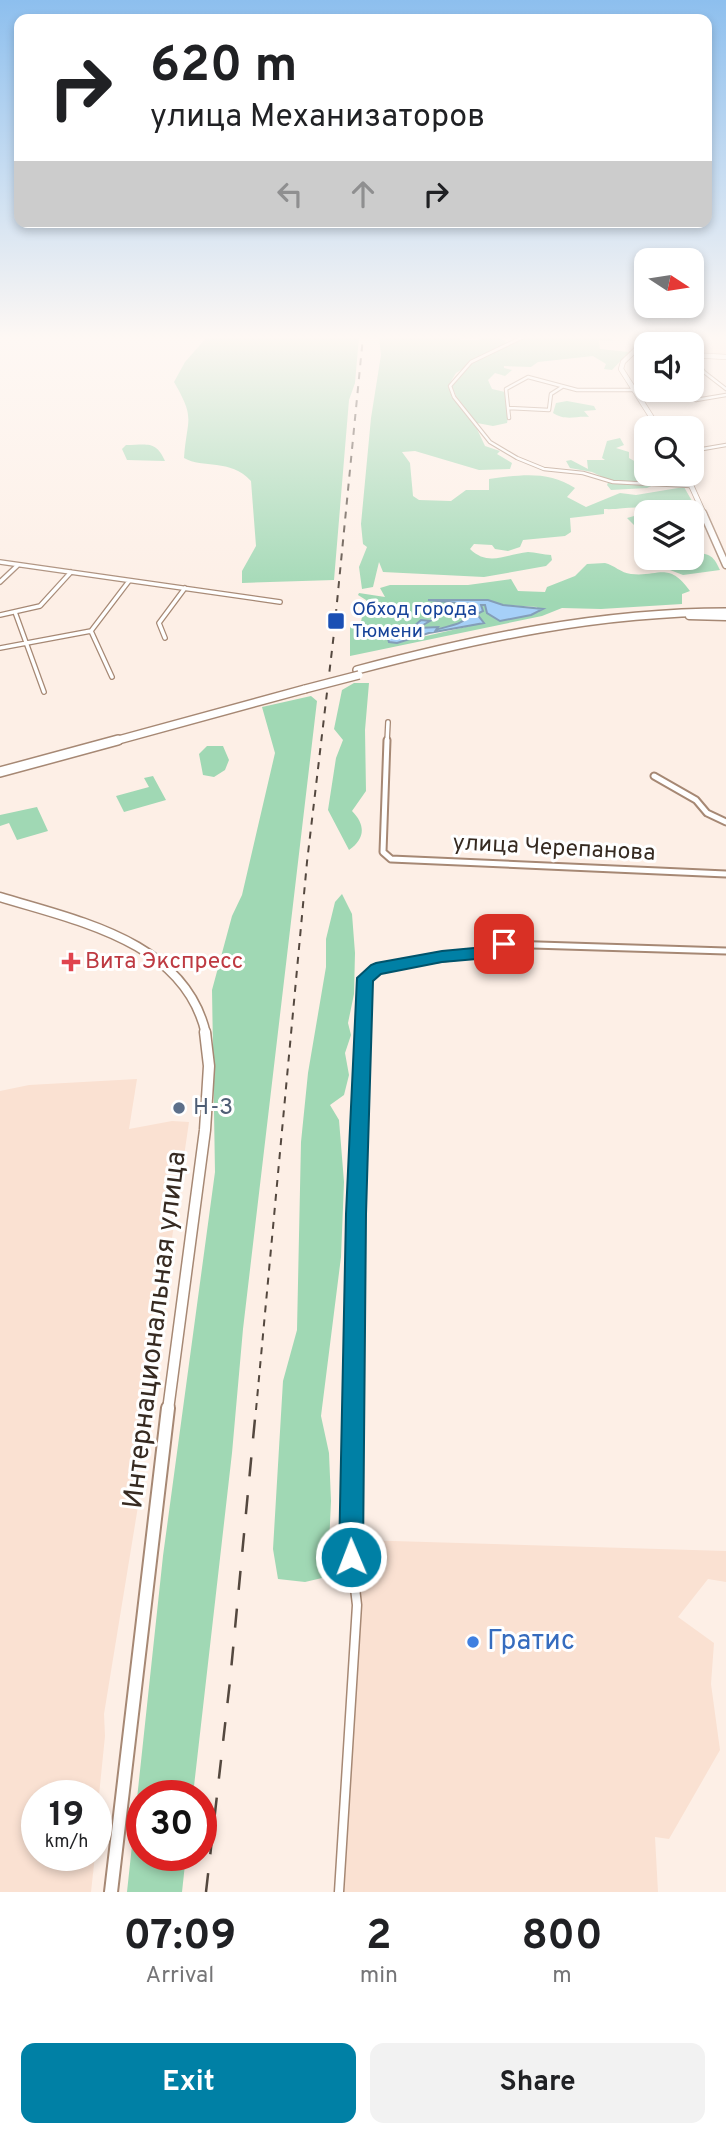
<!DOCTYPE html>
<meta charset="utf-8">
<style>
:root{--surface:#fff;--page:#f2f2f2;--text:#202124;--muted:#757577;--accent:#0080a5}
body{margin:0;font-family:Overpass,sans-serif;background:var(--page);color:var(--text);height:100vh;display:flex;flex-direction:column;font-size:26px;white-space:nowrap}
*{box-sizing:border-box;margin:0}
p{font-size:23px;color:var(--muted)}
.icon{flex:none;width:38px;height:38px;fill:none;stroke:currentColor;stroke-width:2;stroke-linecap:round;stroke-linejoin:round}
.map{position:relative;height:1892px;overflow:hidden}
.details{display:flex;flex-direction:column;background:var(--surface);flex:1}
.details>*{flex:none}
.top-card{position:absolute;left:14px;top:14px;width:698px;height:214px;border-radius:14px;box-shadow:0 4px 10px #0003;background:#fff;color:var(--text);overflow:hidden}
.needle{width:46px;rotate:102deg}
.controls{position:absolute;left:634px;top:248px;display:grid;gap:14px}
.controls a{display:grid;place-items:center;width:70px;height:70px;border-radius:14px;background:var(--surface);box-shadow:0 4px 10px #0003;font-size:35px}
.speed{position:absolute;left:21px;top:1780px;display:flex;gap:14px;font-size:35px;font-weight:700;text-align:center}
.speed>*{display:grid;place-content:center;width:91px;height:91px;border-radius:50%;background:var(--surface);box-shadow:0 4px 10px #0003;line-height:1}
.speed small{font-size:18px;font-weight:400}
.speed .limit{border:10px solid #d22;background:#fff;color:#111}
.pin{position:absolute;display:grid;place-items:center;width:60px;height:60px;color:#fff;margin:-30px;border-radius:14px;box-shadow:0 4px 10px #0006}
.me{position:absolute;width:77px;margin:-38px;rotate:359deg;stroke-linejoin:round;filter:drop-shadow(0 0 5px #0008)}
.turn{display:flex;align-items:center;gap:24px;height:147px;padding:0 21px;font-size:32px}
.turn .icon{width:91px;height:91px;stroke-width:2.5}
.turn b{display:block;font-size:49px;line-height:60px}
.lanes{display:flex;align-items:center;height:66px;padding:0 21px;background:#0003;justify-content:center;gap:35px;direction:ltr}
.lanes .off{opacity:.35}
.eta{display:flex;justify-content:space-evenly;align-items:center;height:119px;text-align:center}
.eta b{font-size:42px;font-weight:700;line-height:49px}
.button{display:flex;gap:14px;margin-top:auto;padding:14px 21px}
.button a{flex:1;height:80px;border-radius:14px;background:var(--accent);color:#fff;font-size:28px;font-weight:700;line-height:80px;text-align:center}
.button a+a{background:var(--page);color:var(--text)}
.map>svg:first-child{display:block}
</style>
<div class="map">
<svg width="726" height="1892" viewBox="0 0 726 1892">
<rect width="100%" height="100%" fill="#fdefe6"/>
<!-- built -->
<path fill="#fae1d2" d="M655,337H726V355L691,352V345H648Z
M137,1079L129,1129L172,1121L189,1122L136,1484L141,1488L104,1714L105,1736L97,1815L99,1827L96,1848V1796H37V1855H95L91,1892H0V1091L29,1085Z
M359,1540L726,1551V1582L708,1579L678,1617L714,1643L711,1684L720,1750L669,1839L655,1837L658,1892H342L360,1579Z"/>
<!-- green -->
<path fill="#a0d8b4" fill-rule="evenodd" d="M207,337H359L355,383L349,400L334,580L242,583V571L256,546L251,481C230,458 203,469 184,458C187,417 196,420 174,382L185,362Z
M379,337H461L460,340H478C485,334 500,335 507,343L456,373L448,386L452,397L477,429L485,446L500,451L497,454L512,463L510,469L479,470L415,451L402,452L410,463L413,496L419,500L451,501L466,490H489V479C519,475 548,470 575,488L567,497L586,507L620,493L636,495L684,487L692,501L704,537L691,538V513H646V523L634,525L627,518L641,514L644,508C630,506 618,510 604,509V514L570,518L571,532L565,536L523,540L520,547L508,551L495,549L492,545L474,544L470,549C488,567 507,554 528,552C535,552 544,555 551,555L552,560L546,566L484,577L383,572L379,562L373,587L362,589L359,567L367,547L363,544L361,524L371,418L381,355Z
M528,337H610L614,341L599,340L600,349L629,352L612,370L604,369L606,364L593,356L538,362L531,367L504,366V368L512,370L505,376L495,373L488,380L492,389L505,392L509,413L507,423L493,426L477,423L456,396L452,386C463,362 504,345 528,337Z
M567,401L594,406L596,410L584,411L589,417C575,416 565,421 553,413L556,403Z
M620,438L624,445L616,448L629,452V458L636,462L646,463V474L659,477L663,474H677L662,481L652,480L658,483L647,488L611,490L607,485L609,480L592,472L570,468L566,461L571,460L588,469L587,460H605L602,458L607,441Z
M126,445C147,445 156,440 165,461L127,460L122,449Z
M691,553C708,553 713,554 720,570L683,575L670,570L673,558H691Z
M605,563C614,565 621,573 631,574C660,577 668,561 690,591L682,594V604L601,609L562,608L542,616L350,656V627L361,622L363,611L369,606L366,600L358,595L359,593L385,597L380,588L390,585H468L511,579L518,591L545,592L547,587L575,576L587,564ZM488,600L503,605L537,607L539,612L500,621L485,604L481,605L483,611L477,613L483,623L413,639L386,638L391,627L412,628L421,620L428,621L416,628C437,629 447,629 467,620L470,613L468,604L454,601Z
M354,683H369L365,730L366,791L352,811C366,825 365,839 349,850L328,810L336,758L343,740L334,729L342,690Z
M311,696L317,701L243,1329L232,1453L193,1795L142,1796V1855H186L182,1892H127L163,1556L215,1172L212,990L232,916L242,895L275,753L262,707Z
M207,746H223L229,760L225,770L214,777L203,775L199,754Z
M153,776L166,800L124,812L116,796L149,787L144,778Z
M37,807L48,831L17,840L9,823L0,826V815Z
M342,894L352,914L355,953L354,994L348,1023L351,1035L345,1053L349,1075L344,1095L330,1105L339,1120L344,1182L341,1257L321,1416L329,1453L331,1501L329,1545L322,1578L305,1582L278,1579L273,1549L283,1381L297,1330L301,1142L308,1073L326,967V939L335,902Z"/>
<!-- water -->
<path fill="#a6d0f8" stroke="#849eb8" stroke-width="2" d="M428,600H488L503,605L543,609L531,615L500,621L487,613L485,605H481L483,611L477,614L484,623L429,633L397,643L389,642L386,633L391,627L412,628L421,620L430,621L418,628L438,627L436,630C449,625 462,626 470,614L466,611L467,604Z"/>
<g fill="none" stroke-linecap="round" stroke-linejoin="round">
<!-- street-far4 casing -->
<g stroke="#a68874" stroke-width="4.5">
<path id="street-far4" d="M523,337L471,362L450,386L454,397L490,442L517,458L544,469L583,473L613,482L691,486
M692,355L704,372L726,389
M673,390L696,400L726,395
M509,408L549,410L551,394L562,387
M509,418L506,389L528,377L577,390H634
M691,451L726,445"/>
</g>
<!-- street-far3 casing -->
<g stroke="#a68874" stroke-width="6">
<path id="street-far3" d="M0,562L280,602
M0,582L18,565
M15,612L44,692
M0,615L40,606L71,572
M165,638L159,623L185,588
M0,648L91,631
M112,677L91,631L129,581
M387,742L388,722"/>
</g>
<!-- street-far2 casing -->
<g stroke="#a68874" stroke-width="9">
<path id="street-far2" d="M387,740L383,852L391,859L726,874
M654,776L696,800L707,813L726,822
M363,1034L365,978L374,970L388,965L477,954L489,952L504,944L726,951"/>
</g>
<!-- street-far1 casing -->
<g stroke="#a68874" stroke-width="10">
<path id="street-far1" d="M352,1410L363,1032"/>
</g>
<!-- street casing -->
<g stroke="#a68874" stroke-width="11">
<path id="street" d="M339,1892L357,1605L350,1546L352,1408"/>
</g>
<!-- secondary-far4 casing -->
<g stroke="#a68874" stroke-width="6">
<path id="secondary-far4" d="M649,337L623,362L621,369L659,429
M691,355L726,357
M686,474L704,514"/>
</g>
<!-- secondary-far3 casing -->
<g stroke="#a68874" stroke-width="9">
<path id="secondary-far3" d="M703,513L726,565
M689,616L726,617"/>
</g>
<!-- secondary-far2 casing -->
<g stroke="#a68874" stroke-width="11">
<path id="secondary-far2" d="M0,897C78,921 185,941 206,1034"/>
</g>
<!-- secondary-far1 casing -->
<g stroke="#a68874" stroke-width="13">
<path id="secondary-far1" d="M168,1410L205,1130L209,1066L205,1032"/>
</g>
<!-- secondary casing -->
<g stroke="#a68874" stroke-width="16">
<path id="secondary" d="M111,1892L168,1408"/>
</g>
<!-- highway-far1 casing -->
<g stroke="#a68874" stroke-width="10">
<path id="highway-far1" d="M357,670C479,638 599,612 726,612
M111,742L305,689"/>
</g>
<!-- highway casing -->
<g stroke="#a68874" stroke-width="12">
<path id="highway" d="M0,772L118,740"/>
</g>
<!-- street-far4 -->
<use href="#street-far4" stroke="#fff" stroke-width="2.5"/>
<!-- street-far3 -->
<use href="#street-far3" stroke="#fff" stroke-width="3.5"/>
<!-- street-far2 -->
<use href="#street-far2" stroke="#fff" stroke-width="5"/>
<!-- street-far1 -->
<use href="#street-far1" stroke="#fff" stroke-width="6"/>
<!-- street -->
<use href="#street" stroke="#fff" stroke-width="8"/>
<!-- secondary-far4 -->
<use href="#secondary-far4" stroke="#fff" stroke-width="4.5"/>
<!-- secondary-far3 -->
<use href="#secondary-far3" stroke="#fff" stroke-width="6"/>
<!-- secondary-far2 -->
<use href="#secondary-far2" stroke="#fff" stroke-width="8"/>
<!-- secondary-far1 -->
<use href="#secondary-far1" stroke="#fff" stroke-width="10"/>
<!-- secondary -->
<use href="#secondary" stroke="#fff" stroke-width="12"/>
<!-- highway-far1 -->
<use href="#highway-far1" stroke="#fff" stroke-width="7"/>
<!-- highway -->
<use href="#highway" stroke="#fff" stroke-width="9"/>
<!-- rail-far1 -->
<path stroke="#54483f" stroke-width="2" stroke-dasharray="7 7" stroke-linecap="butt" d="M256,1410L307,862L334,633L363,337"/>
<!-- rail -->
<path stroke="#54483f" stroke-width="2.5" stroke-dasharray="19 19" stroke-linecap="butt" d="M206,1892L230,1681L256,1408"/>
<!-- highway-bridge casing -->
<g stroke="#a68874" stroke-width="10" stroke-linecap="butt">
<path id="highway-bridge" d="M305,689L359,675"/>
</g>
<!-- highway-bridge -->
<use href="#highway-bridge" stroke="#fff" stroke-width="7"/>
</g>
<!-- sky -->
<linearGradient id="sky" x2="0" y2="1"><stop stop-color="#8dbfee"/><stop offset="0.56" stop-color="#fef8f4"/><stop offset="1" stop-color="#fef8f4" stop-opacity="0"/></linearGradient>
<rect width="726" height="602" fill="url(#sky)"/>
<!-- route -->
<path fill="#0080a5" stroke="#00536b" stroke-width="2" d="M504,938L512,944L509,948L488,958L442,962L381,974L373,981L366,1214L363,1557L359,1565L351,1569L342,1565L339,1557L346,1214L357,978L371,965L376,963L442,951L485,947Z"/>
<!-- markers -->
<rect fill="#1a4fb4" stroke="#fff" stroke-width="2.5" x="327" y="612" width="18" height="18" rx="3.5"/>
<path fill="#e0444e" stroke="#fff" stroke-width="2.5" d="M67.5 951.5h7v7h7v7h-7v7h-7v-7h-7v-7h7z"/>
<circle fill="#5c6f8a" stroke="#fff" stroke-width="2.5" cx="179" cy="1108" r="7"/>
<circle fill="#3f7fe0" stroke="#fff" stroke-width="2.5" cx="473" cy="1642" r="7"/>
<g text-anchor="middle" dominant-baseline="central" stroke-width="6" stroke-linejoin="round" paint-order="stroke">
<!-- far-transit labels -->
<g font-size="19" fill="#164399" stroke="#fff" text-anchor="start">
<text x="352" y="610">Обход города<tspan x="352" dy="22">Тюмени</tspan></text>
</g>
<!-- street labels -->
<g font-size="23" fill="#362a21" stroke="#fff">
<text transform="translate(554 849) rotate(3)">улица Черепанова</text>
</g>
<!-- health labels -->
<g font-size="23" fill="#be3a42" stroke="#fff" text-anchor="start">
<text x="85" y="962">Вита Экспресс</text>
</g>
<!-- service labels -->
<g font-size="23" fill="#4e5e75" stroke="#fff" text-anchor="start">
<text x="193" y="1108">Н-3</text>
</g>
<!-- near-street labels -->
<g font-size="28" fill="#362a21" stroke="#fff">
<text transform="translate(156 1330) rotate(-83)">Интернациональная улица</text>
</g>
<!-- near-shop labels -->
<g font-size="28" fill="#366cbe" stroke="#fff" text-anchor="start">
<text x="487" y="1642">Гратис</text>
</g>
</g>
</svg>
<div class="controls">
<a><svg class="needle" viewBox="-14 -14 28 28"><path d="M0-13l5 13h-10z" fill="#e53935"/><path d="M0 13l5-13h-10z" fill="#757577"/></svg></a>
<a><svg class="icon" aria-label="sound" viewBox="0 0 24 24"><path d="M4 9h4l5-4v14l-5-4H4zM17 9q2 3 0 6"/></svg></a>
<a><svg class="icon" aria-label="search" viewBox="0 0 24 24"><circle cx="10" cy="10" r="6"/><path d="M15 15l6 6"/></svg></a>
<a><svg class="icon" aria-label="layers" viewBox="0 0 24 24"><path d="M12 4l9 5-9 5-9-5zM3 14l9 5 9-5"/></svg></a>
</div>
<div class="speed"><div>19<small>km/h</small></div><div class="limit">30</div></div>
<div class="pin" style="left:504px;top:944px;background:#d93025"><svg class="icon" aria-label="arrive" viewBox="0 0 24 24"><path d="M6 21V4h12l-3 4 3 4H6"/></svg></div>
<svg class="me" style="left:351px;top:1557px" viewBox="-20 -20 40 40"><circle r="17" fill="#0080a5" stroke="#fff" stroke-width="3"/><path d="M0-11L8 9 0 5-8 9z" fill="#fff"/></svg>
<div class="top-card">
<div class="turn"><svg class="icon" aria-label="right" viewBox="0 0 24 24"><path d="M7 20v-9h11M14 6l5 5-5 5"/></svg><div><b>620 m</b>улица Механизаторов</div></div>
<div class="lanes"><svg class="icon off" aria-label="left" viewBox="0 0 24 24"><path d="M17 20v-9H6M10 6l-5 5 5 5"/></svg><svg class="icon off" aria-label="ahead" viewBox="0 0 24 24"><path d="M12 20V5M6 11l6-6 6 6"/></svg><svg class="icon" aria-label="right" viewBox="0 0 24 24"><path d="M7 20v-9h11M14 6l5 5-5 5"/></svg></div>
</div>
</div>
<section class="details">
<div class="eta">
<div><b>07:09</b><p>Arrival</p></div>
<div><b>2</b><p>min</p></div>
<div><b>800</b><p>m</p></div>
</div>
<div class="button"><a>Exit</a><a>Share</a></div>
</section>
